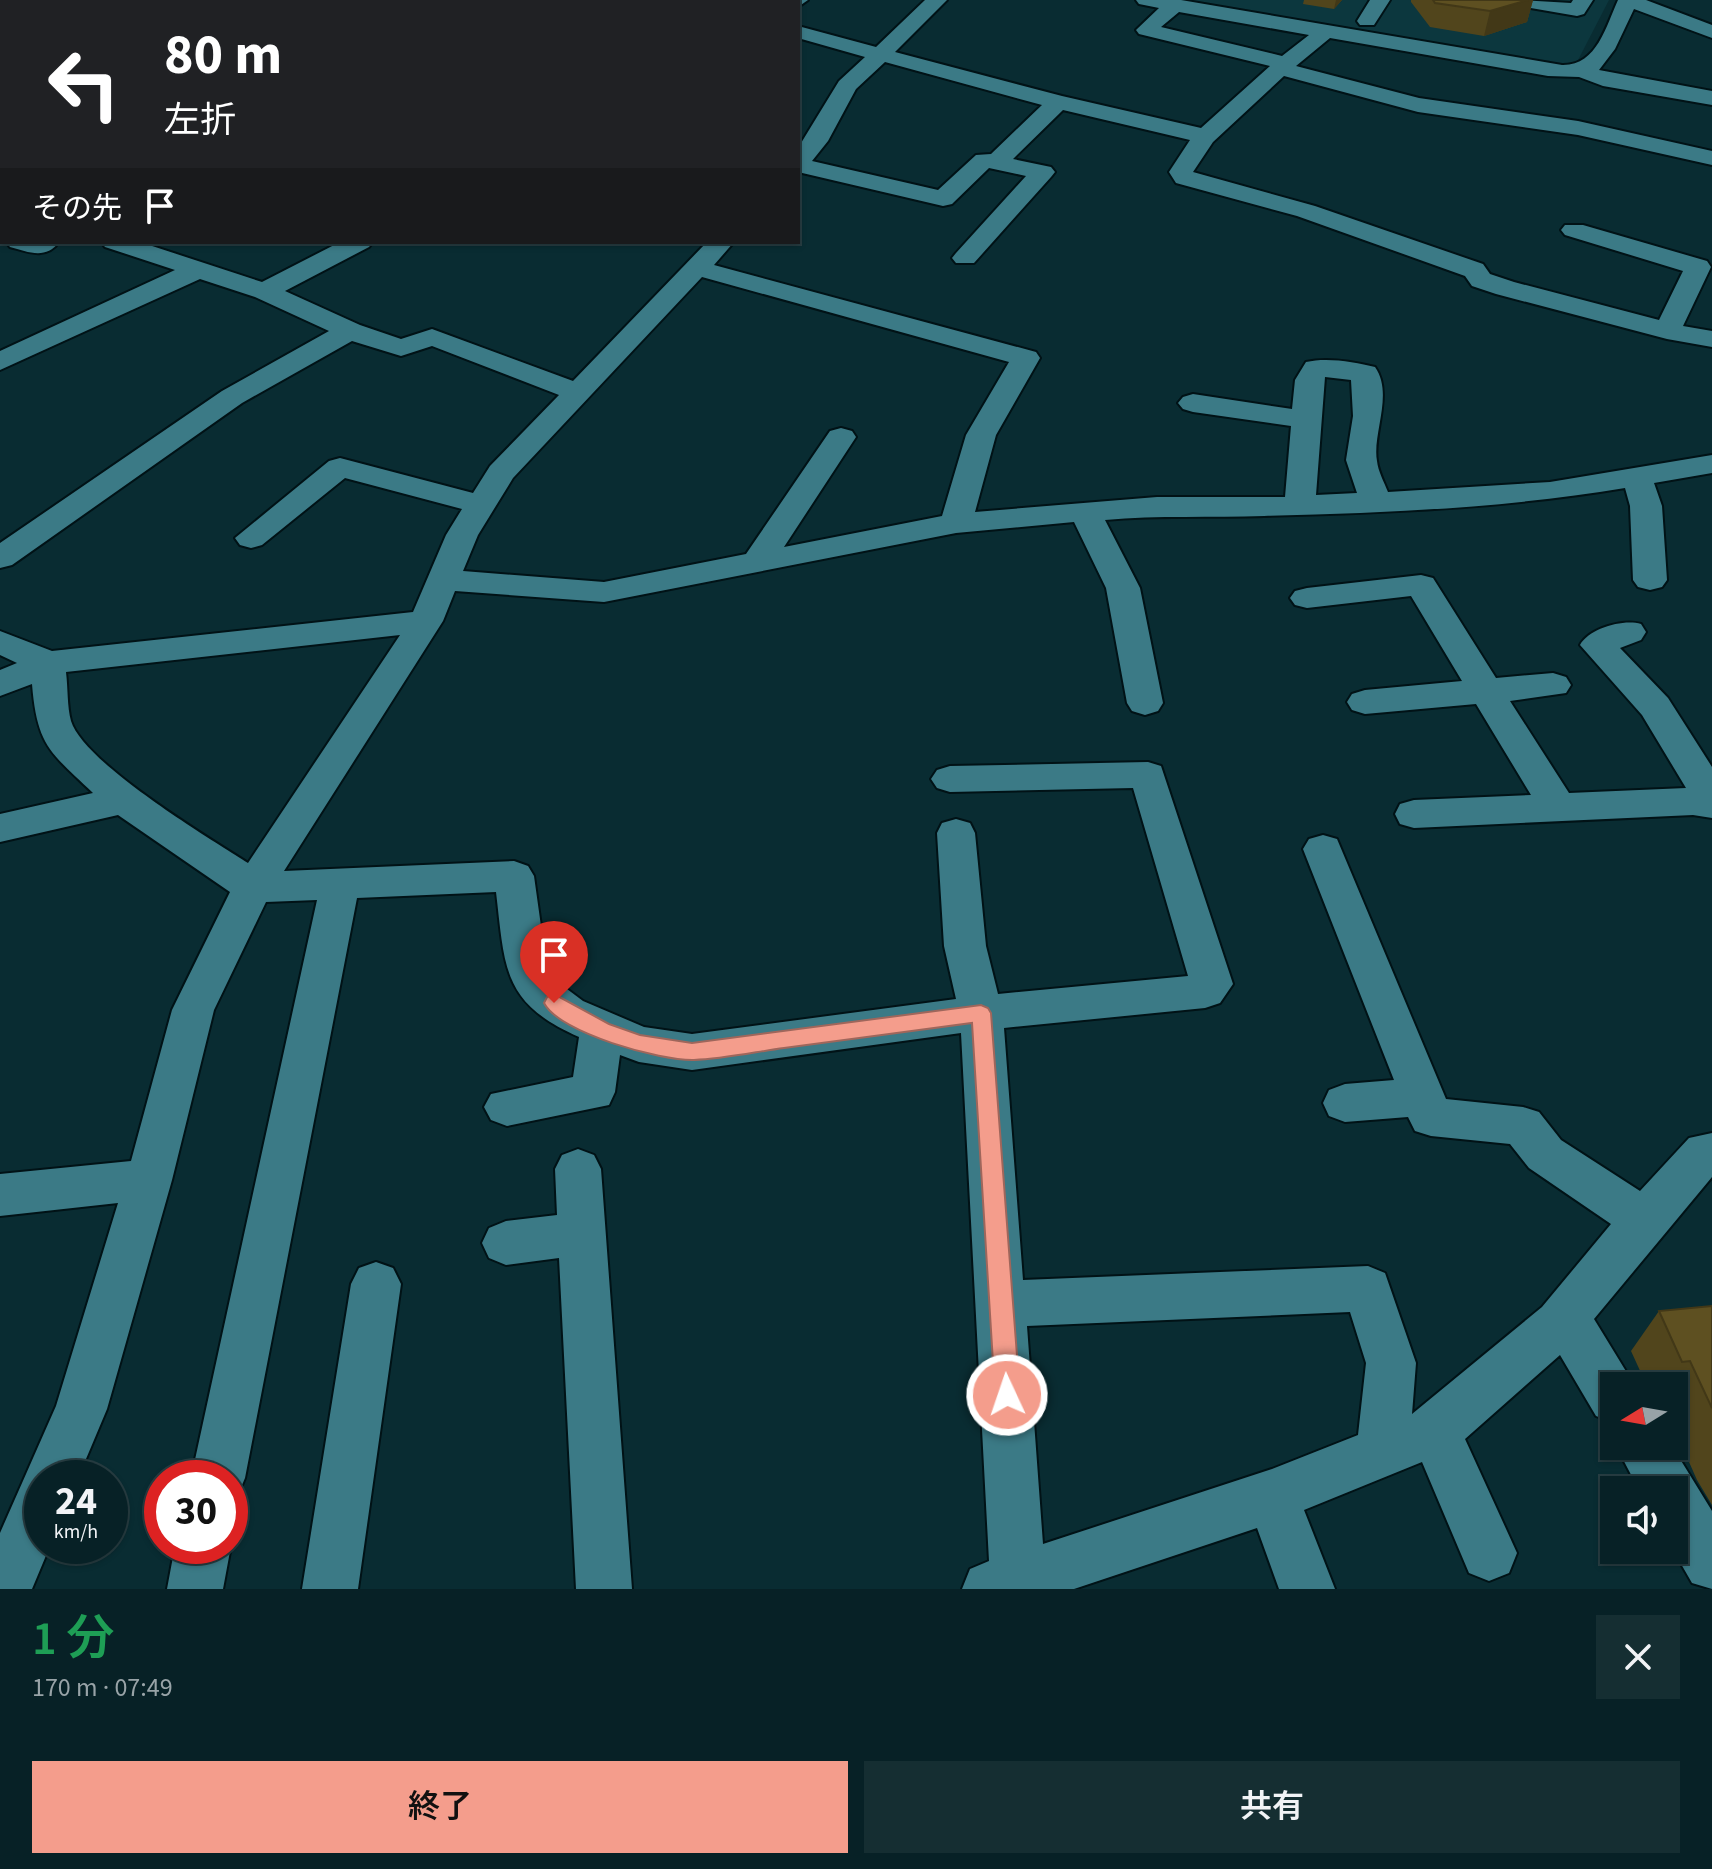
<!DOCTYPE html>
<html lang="ja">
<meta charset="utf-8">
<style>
:root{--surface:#072126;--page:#152e32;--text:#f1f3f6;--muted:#98a3a7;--line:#283e43;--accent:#f49d8c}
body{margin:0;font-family:"Source Sans 3","Noto Sans JP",sans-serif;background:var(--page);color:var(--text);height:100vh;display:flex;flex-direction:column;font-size:30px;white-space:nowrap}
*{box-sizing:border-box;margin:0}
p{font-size:26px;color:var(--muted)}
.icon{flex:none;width:44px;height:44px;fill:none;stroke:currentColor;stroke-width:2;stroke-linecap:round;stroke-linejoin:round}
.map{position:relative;height:1589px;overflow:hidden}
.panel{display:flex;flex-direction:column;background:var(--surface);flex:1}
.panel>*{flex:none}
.guide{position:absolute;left:0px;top:0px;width:800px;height:244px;box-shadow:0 2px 6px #0004,0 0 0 2px var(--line);background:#202124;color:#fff;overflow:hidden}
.needle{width:52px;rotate:259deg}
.fabs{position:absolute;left:1600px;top:1372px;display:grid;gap:16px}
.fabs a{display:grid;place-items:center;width:88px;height:88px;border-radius:0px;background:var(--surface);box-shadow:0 2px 6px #0004,0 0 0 2px var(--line);font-size:40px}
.speed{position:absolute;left:24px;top:1460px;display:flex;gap:16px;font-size:40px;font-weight:700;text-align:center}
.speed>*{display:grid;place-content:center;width:104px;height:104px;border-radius:50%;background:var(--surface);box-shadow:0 2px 6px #0004,0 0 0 2px var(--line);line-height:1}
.speed small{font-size:20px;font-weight:400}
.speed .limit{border:12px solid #d22;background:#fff;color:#111}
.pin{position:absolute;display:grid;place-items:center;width:68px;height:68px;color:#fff;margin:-82px -34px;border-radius:50% 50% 50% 0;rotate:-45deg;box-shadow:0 0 8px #0007}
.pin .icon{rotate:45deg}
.me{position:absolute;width:88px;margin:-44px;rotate:357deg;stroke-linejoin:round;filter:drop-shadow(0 0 6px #0008)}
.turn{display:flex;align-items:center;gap:28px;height:168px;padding:0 32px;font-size:36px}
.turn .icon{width:104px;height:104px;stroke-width:2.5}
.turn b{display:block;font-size:56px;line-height:68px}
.then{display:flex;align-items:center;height:76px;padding:0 32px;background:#0003;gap:16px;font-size:30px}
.round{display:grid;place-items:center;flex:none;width:84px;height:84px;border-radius:0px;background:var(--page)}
.summary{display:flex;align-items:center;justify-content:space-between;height:136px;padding:0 32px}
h1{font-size:48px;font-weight:600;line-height:60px;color:#1e9e55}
.cta{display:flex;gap:16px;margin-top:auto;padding:16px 32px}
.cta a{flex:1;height:92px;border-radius:0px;background:var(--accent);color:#111;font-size:32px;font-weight:600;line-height:92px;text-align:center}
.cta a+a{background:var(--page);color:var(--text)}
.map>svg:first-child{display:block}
</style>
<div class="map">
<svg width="1712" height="1589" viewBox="0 0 1712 1589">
<rect width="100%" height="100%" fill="#092c32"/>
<!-- built -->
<path fill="#0c373e" d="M1161,0H1609L1576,64L1548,68Z"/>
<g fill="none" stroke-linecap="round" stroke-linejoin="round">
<!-- minor casing -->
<g stroke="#011216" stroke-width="4">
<path id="minor" d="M191,0H215L190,2Z
M404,0H428L403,2Z
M784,0H808L798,7V2H783Z
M925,0H947L895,52L1062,96L1201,128L1270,66L1139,34L1136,30L1159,8L1139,4L1136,0H1181L1562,65C1597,66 1606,26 1618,0H1646L1712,25V38L1634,9L1615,49L1599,70L1712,91V105L1603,86L1579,77L1548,76L1330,38L1296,66L1419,98L1578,121L1712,151V165L1578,135L1418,112L1284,76L1213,142L1193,172L1315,206L1483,264L1490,274L1514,282L1659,320L1683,271L1565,235L1561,230L1565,225H1583L1707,261L1711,267L1683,326L1712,331V347L1667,339L1496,294L1472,286L1465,276L1297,216L1176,183L1169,172L1190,140L1063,110L1013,159L1051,167L1055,172L1051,177L974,263H956L952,258L956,253L1026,176L989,168L952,204L943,206L798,172V148L839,81L865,57L798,38V26L876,47ZM1179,12L1309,35L1282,56L1161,27ZM885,62L1042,105L991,154L976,155L938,190L812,161L828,141L856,89Z
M1370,0H1390L1374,25H1360L1357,21Z
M1521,0L1571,3L1573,0H1593L1584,14L1577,16L1525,7Z
M2,82V96L0,97V83Z
M6,242H59C46,260 28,252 10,247Z
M101,242H140L262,282L340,242H373L369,247L285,291L360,325L401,339L432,329L573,381L707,242H734L714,265L1036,352L1040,358L996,435L975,512L1157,497H1285L1291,426L1193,412L1183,409L1178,403L1183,397L1193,394L1292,409L1295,380L1306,362C1327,357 1355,362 1375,367C1394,394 1372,434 1377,461C1378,471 1384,482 1388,492L1550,482L1712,455V473L1654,483L1662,506L1667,580L1662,587L1650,590L1638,587L1633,580L1630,506L1625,488C1506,508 1385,513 1264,516C1211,518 1158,515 1105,520L1140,588L1163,703L1158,711L1145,715L1132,711L1127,703L1106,588L1074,522L956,533L604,602L455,591L443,621L284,871L514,861L528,866L534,876L546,962L555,980L583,1001L644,1027L692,1034L956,999L944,946L937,833L942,823L956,819L970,823L975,833L986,946L998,994L1188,976L1133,788L950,792L937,788L931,779L937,770L950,766L1148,762L1161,766L1233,984L1220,1003L1205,1008L1004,1028L1023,1280L1368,1266L1385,1273L1416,1363L1412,1414L1542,1307L1611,1224L1529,1168L1510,1144L1431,1136L1415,1131L1408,1117L1345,1122L1329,1116L1323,1103L1329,1090L1345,1084L1394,1080L1303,849L1309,839L1323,835L1337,839L1446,1099L1523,1107L1539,1112L1561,1140L1640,1191L1689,1138L1712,1133V1177L1594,1319L1635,1386H1614V1423L1596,1416L1560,1355L1465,1439L1517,1553L1509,1573L1489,1581L1469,1573L1422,1462L1304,1510L1335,1589H1279L1257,1528L1074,1589H962L970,1569L989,1561L961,1033L692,1070L639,1062L620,1055L615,1092L609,1105L507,1126L491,1120L484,1107L491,1094L573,1077L579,1037C502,1003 505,968 496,892L357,898L245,1478L237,1497L230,1500V1478H191L317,900L266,902L214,1010L172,1180L107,1409L78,1478H42V1546H50L32,1589H0V1533L56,1406L118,1203L0,1216V1174L131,1161L172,1010L230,892L118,815L0,842V814L93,793C50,752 37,746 32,684L0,696V670L17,663L0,655V631L52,651L413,612L446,535L462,509L345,478L262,545L251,548L240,545L235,538L329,461L340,458L473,493L490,466L559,395L432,346L401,356L352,341L242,403L12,565L0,568V543L222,391L329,331L255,297L200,279L0,370V351L175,270L105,247ZM702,277L1009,362L966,435L942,516L784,547L856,437L852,431L841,428L830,431L746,554L604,582L463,571L478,535L513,478ZM1325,377L1351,380L1353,416L1346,460L1357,493L1316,495ZM400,635L248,863C209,838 84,763 71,721C67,707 68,688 66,672ZM1350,1312L1366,1363L1358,1435L1272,1469L1043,1544L1027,1326Z
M1421,575L1433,578L1496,678L1553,673L1566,677L1571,685L1566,693L1510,701L1569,793L1686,788L1642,715L1580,645C1590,628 1623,619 1641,624L1646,632L1641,640L1620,648L1668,698L1712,767V818L1693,815L1414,828L1400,824L1395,814L1400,804L1414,800L1531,795L1476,704L1365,714L1352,710L1347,702L1352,694L1365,690L1462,681L1411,596L1307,608L1295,605L1290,598L1295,591L1307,588Z
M578,1149L594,1155L601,1169L632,1589H576L559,1258L506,1265L489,1258L482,1243L489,1228L506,1221L557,1215L555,1169L562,1155Z
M376,1262L393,1268L401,1284L358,1589H302L351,1284L359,1268Z
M1616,1446H1672L1712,1511V1589L1692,1583L1673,1550L1674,1490H1639Z
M230,1545L231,1546L223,1589H167L175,1546Z"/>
</g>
<!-- path -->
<path stroke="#58797f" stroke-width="3" stroke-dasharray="5 2" stroke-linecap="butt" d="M158,0L164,2"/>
<!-- minor -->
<use href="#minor" fill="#3b7a86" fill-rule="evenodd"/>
</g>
<!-- wall -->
<path fill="#51451c" d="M1304,0H1342L1334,9L1303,4Z
M1411,0H1533L1527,22L1484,36L1430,27L1411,2Z
M1712,1306V1505L1697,1480L1674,1428V1386H1647L1631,1351L1659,1311Z"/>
<!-- shaded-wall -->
<path fill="#423817" d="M1336,0H1342L1334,9Z
M1528,0H1533L1527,22L1484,36L1490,11Z"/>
<!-- building -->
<path fill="#5e5021" stroke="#423817" stroke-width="2" d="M1433,0H1528L1490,11L1435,3Z
M1712,1306V1408L1690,1361L1682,1362L1659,1311Z"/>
<!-- route -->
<path fill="#f49d8c" stroke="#9f665b" stroke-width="2" d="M554,994L609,1024L640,1035L692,1043L981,1005L988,1008L991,1013L1020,1395L1016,1404L1007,1407L999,1404L995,1395L972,1023C909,1031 847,1040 784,1048C755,1052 723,1059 694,1060C661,1061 559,1033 544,1003L547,997Z"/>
</svg>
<div class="fabs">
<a><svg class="needle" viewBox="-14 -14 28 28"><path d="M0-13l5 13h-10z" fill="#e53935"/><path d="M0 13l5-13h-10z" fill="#98a3a7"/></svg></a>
<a><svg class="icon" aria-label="sound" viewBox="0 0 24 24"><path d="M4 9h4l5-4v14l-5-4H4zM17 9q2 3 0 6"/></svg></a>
</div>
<div class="speed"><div>24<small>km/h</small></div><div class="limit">30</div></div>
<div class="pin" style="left:554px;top:1003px;background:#d93025"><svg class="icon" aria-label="arrive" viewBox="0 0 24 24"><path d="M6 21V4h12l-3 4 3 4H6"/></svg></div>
<svg class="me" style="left:1007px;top:1395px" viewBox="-20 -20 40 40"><circle r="17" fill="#f49d8c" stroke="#fff" stroke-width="3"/><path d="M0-11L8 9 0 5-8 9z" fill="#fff"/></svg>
<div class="guide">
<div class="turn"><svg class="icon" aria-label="left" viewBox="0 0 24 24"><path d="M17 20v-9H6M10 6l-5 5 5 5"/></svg><div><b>80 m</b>左折</div></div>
<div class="then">その先<svg class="icon" aria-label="arrive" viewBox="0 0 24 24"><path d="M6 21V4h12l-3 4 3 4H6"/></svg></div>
</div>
</div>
<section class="panel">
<div class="summary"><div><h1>1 分</h1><p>170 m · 07:49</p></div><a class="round"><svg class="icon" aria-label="close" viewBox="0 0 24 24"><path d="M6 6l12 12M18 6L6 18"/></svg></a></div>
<div class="cta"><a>終了</a><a>共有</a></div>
</section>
